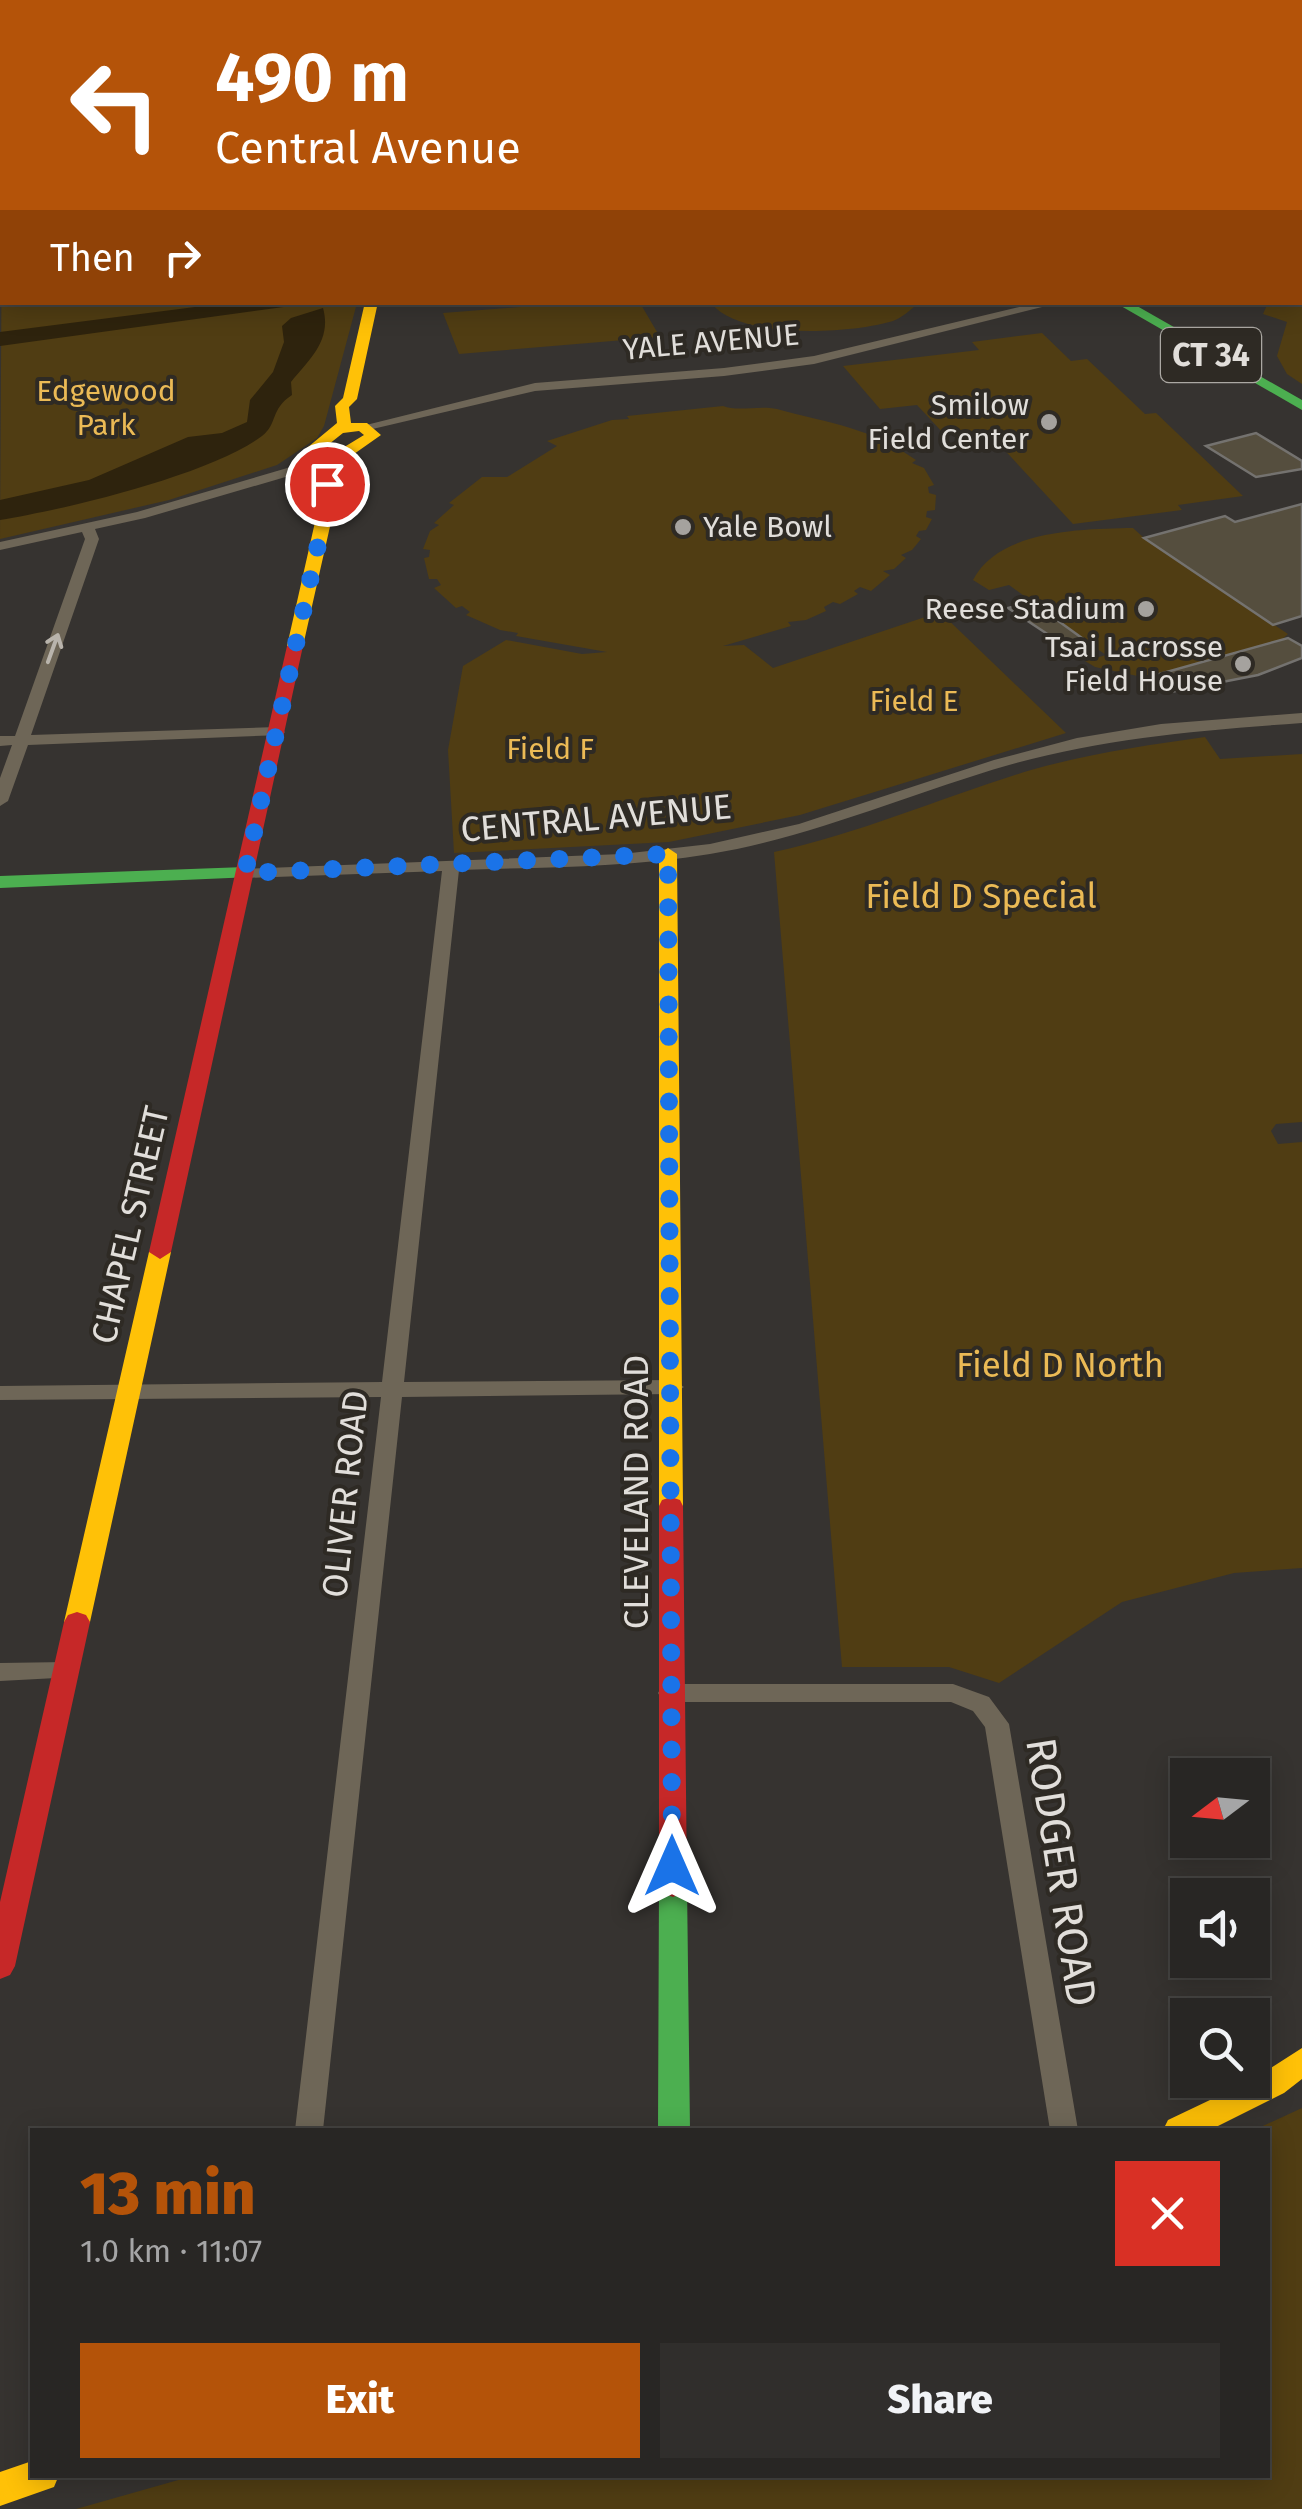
<!DOCTYPE html>
<meta charset="utf-8">
<style>
:root{--surface:#282624;--page:#302e2c;--text:#f1f3f6;--muted:#a5a5a6;--line:#444341;--accent:#b45309}
body{margin:0;font-family:"Fira Sans",sans-serif;background:var(--page);color:var(--text);height:100vh;display:flex;flex-direction:column;font-size:38px;white-space:nowrap}
*{box-sizing:border-box;margin:0}
p{font-size:32px;color:var(--muted)}
.icon{flex:none;width:55px;height:55px;fill:none;stroke:currentColor;stroke-width:2;stroke-linecap:round;stroke-linejoin:round}
.map{position:relative;flex:1;overflow:hidden}
.sheet{position:absolute;left:30px;top:2128px;width:1240px;height:350px;display:flex;flex-direction:column;background:var(--surface);border-radius:0px;box-shadow:0 5px 25px #0003,0 0 0 2px var(--line)}
.sheet>*{flex:none}
.banner{position:absolute;left:0px;top:0px;width:1302px;height:305px;box-shadow:0 5px 25px #0003,0 0 0 2px var(--line);background:#b45309;color:#fff;overflow:hidden}
.needle{width:65px;rotate:254deg}
.buttons{position:absolute;left:1170px;top:1758px;display:grid;gap:20px}
.buttons a{display:grid;place-items:center;width:100px;height:100px;border-radius:0px;background:var(--surface);box-shadow:0 5px 25px #0003,0 0 0 2px var(--line);font-size:50px}
.pin{position:absolute;display:grid;place-items:center;width:85px;height:85px;color:#fff;margin:-42px;border:5px solid #fff;border-radius:50%;box-shadow:0 2px 10px #0007}
.me{position:absolute;width:110px;margin:-55px;rotate:0deg;stroke-linejoin:round;filter:drop-shadow(0 0 8px #0008)}
.turn{display:flex;align-items:center;gap:35px;height:210px;padding:0 50px;font-size:45px}
.turn .icon{width:130px;height:130px;stroke-width:2.5}
.turn b{display:block;font-size:70px;line-height:85px}
.then{display:flex;align-items:center;height:95px;padding:0 50px;background:#0003;gap:20px;font-size:38px}
.round{display:grid;place-items:center;flex:none;width:105px;height:105px;border-radius:0px;background:var(--page)}
.head{display:flex;align-items:center;justify-content:space-between;height:170px;padding:0 50px}
h1{font-size:60px;font-weight:800;line-height:75px;color:var(--accent)}
.button{display:flex;gap:20px;margin-top:auto;padding:20px 50px}
.button a{flex:1;height:115px;border-radius:0px;background:var(--accent);color:#fff;font-size:40px;font-weight:800;line-height:115px;text-align:center}
.button a+a{background:var(--page);color:var(--text)}
.map>svg:first-child{display:block}
</style>
<div class="map">
<svg width="1302" height="2509" viewBox="0 0 1302 2509">
<rect width="100%" height="100%" fill="#363330"/>
<!-- green -->
<path fill="#503d13" d="M2,199V302L357,303L324,426L317,438L292,455L277,465L169,500L0,539Z
M1300,299H1302V384L1287,374L1277,356L1287,322L1263,314L1268,303L1300,302Z
M573,303H640L660,337L459,354L443,313Z
M711,303H919C911,309 902,318 893,321C850,334 740,340 711,303Z
M1042,333L1071,361L1087,359L1145,414L1156,413L1243,496L1178,505L1182,510L1073,524L986,430L945,435L917,405L880,409L843,366L979,350L972,342Z
M723,406C738,412 759,405 777,409C832,424 869,427 916,460L912,463L924,468L934,485L928,487L929,493L936,495L935,510L927,511L926,517L932,519L926,530L919,531L916,536L921,539L912,550L901,555L906,558L894,569L883,571L890,575L871,591L860,587L854,591L858,594L840,604L833,602L824,607L826,611L806,620L788,622L791,626L723,646L744,645L773,668L940,612L1066,733L800,815L669,842L454,853L448,750L463,666L506,640L582,654L607,652L516,636L518,633L500,630L466,615L470,612L462,606L456,608L434,588L441,585L437,579H429L424,558L429,557L430,550L423,549L430,531L439,525L434,523L454,505L449,503L482,477H507L557,446L547,441L612,420L629,419L627,416Z
M1133,528L1144,538L1288,634L1264,656L1147,678L1095,667L1085,661L1106,655L1093,646L1009,585L989,590L973,580C999,529 1084,529 1133,528Z
M1205,737L1220,759L1302,754V1122L1276,1124L1271,1131L1278,1144L1302,1142V1568L1234,1573L1122,1602L999,1683L949,1667H842L774,852C862,833 945,796 1031,770C1088,754 1147,745 1205,737Z
M1302,2108V2509H76L196,2475H1268V2130H1254Z"/>
<!-- water -->
<path fill="#2e230d" d="M234,302L313,303L0,346V332Z
M323,308C332,340 310,359 291,382L292,395C270,409 278,424 262,436C209,475 67,509 0,520V500L89,480L188,437L222,433L247,422L250,400L273,372L284,342L282,326L291,318Z"/>
<!-- building -->
<path fill="#554e3e" stroke="#74726f" stroke-width="2.5" d="M1256,433L1302,461V469L1256,477L1206,446Z
M1302,504V616L1273,625L1144,538L1225,516L1235,522Z
M1032,602L1093,646L1073,651L1008,608Z
M1288,638L1302,646V658L1258,675L1166,693L1145,678Z"/>
<g fill="none" stroke-linecap="round" stroke-linejoin="round">
<!-- street -->
<path fill="#6e6657" fill-rule="evenodd" d="M0,0H29L31,2L0,5Z
M579,0H589V2H580Z
M1133,0H1146L1148,2H1136Z
M1302,1V7H1300V2H1297Z
M0,122H2V128H0Z
M0,173H2V179H0Z
M1040,302H1062L814,364L724,376L535,391L364,431L358,427L535,383L724,368L814,356Z
M318,459L323,460V466L145,518L95,529L99,539L31,735L277,727L285,732L282,735L28,745L8,801L0,806V778L12,745L0,746V736H15L85,539L82,532L0,550V542L137,512Z
M1302,713V723C1202,730 1105,738 1009,765C908,794 813,837 710,854C627,868 542,867 459,870L404,1382L673,1380L684,1387L673,1394L402,1397L323,2130H295L381,1397L0,1400V1386L382,1382L442,871L245,878L239,877V869L622,854L710,844L799,824L994,760L1077,738L1161,724Z
M67,1662L75,1665L79,1671L75,1677L0,1681V1663Z
M670,1684H953L989,1697L1009,1724L1078,2130H1050L985,1727L973,1711L951,1702H670L662,1700L658,1693L662,1686Z"/>
<!-- fast -->
<path fill="#4caf50" fill-rule="evenodd" d="M749,0H763L764,2H751Z
M0,61H2V67H0Z
M1114,302H1130L1302,400V410Z
M245,867L252,869V877L0,888V876Z
M673,1873L683,1877L687,1885L690,2130H658L659,1885L663,1877Z"/>
<!-- slow -->
<path fill="#ffc107" fill-rule="evenodd" d="M1300,31H1302V37H1300Z
M2,184V195L0,196V185Z
M365,302H378L357,399L349,407L351,423H367L381,435L354,454L330,463L336,500L303,646L295,651L287,646L320,500L316,465L296,457L337,423L335,406L343,398ZM359,431L364,435C348,444 333,457 314,456L343,433Z
M668,848L677,854L683,1506L680,1512H662L659,1506V854Z
M160,1245L171,1252L90,1622L86,1629L77,1632L68,1629L64,1622L149,1252Z
M1302,2048V2079L1284,2093L1210,2130H1163L1168,2120L1252,2080Z
M32,2461V2475H59L54,2487L0,2506V2472Z"/>
<!-- jam -->
<path fill="#c62828" fill-rule="evenodd" d="M295,641L303,646L171,1252L160,1259L149,1252L287,646Z
M671,1497L680,1500L683,1506L687,1885L683,1893L673,1897L663,1893L659,1885V1506L662,1500Z
M77,1612L86,1615L90,1622L15,1966L10,1975L0,1979V1902L64,1622L68,1615Z"/>
</g>
<!-- one-way arrows -->
<defs><path id="oneway-shaft" d="M-6 0H5M1.5-3L5.5 0L1.5 3" fill="none" stroke-width="1.6" stroke-linecap="round" stroke-linejoin="round" transform="scale(2.5)"/></defs>
<use stroke="#b9b4ac" href="#oneway-shaft" transform="translate(53 648) rotate(-70)"/>
<g fill="none" stroke-linecap="round" stroke-linejoin="round">
<!-- route -->
<path stroke="#1a73e8" stroke-width="18" stroke-dasharray="0 32.4" d="M327,484L328,500L245,873L668,854L672,1866"/>
</g>
<!-- markers -->
<g fill="#a5a29e" stroke="#2e2a24" stroke-width="4">
<circle cx="1049" cy="422" r="10"/>
<circle cx="683" cy="527" r="10"/>
<circle cx="1146" cy="609" r="10"/>
<circle cx="1243" cy="664" r="10"/>
</g>
<g text-anchor="middle" dominant-baseline="central" stroke-width="8" stroke-linejoin="round" paint-order="stroke">
<!-- far-street labels -->
<g font-size="30" fill="#e1deda" stroke="#2e2a24">
<text transform="translate(711 342) rotate(-5)">YALE AVENUE</text>
</g>
<!-- far-park labels -->
<g font-size="30" fill="#ebba55" stroke="#2e2a24">
<text x="106" y="391">Edgewood<tspan x="106" dy="34">Park</tspan></text>
<text x="914" y="701">Field E</text>
<text x="550" y="749">Field F</text>
</g>
<!-- far-poi labels -->
<g font-size="30" fill="#e1deda" stroke="#2e2a24" text-anchor="end">
<text x="1029" y="405">Smilow<tspan x="1029" dy="34">Field Center</tspan></text>
<text x="703" y="527" text-anchor="start">Yale Bowl</text>
<text x="1126" y="609">Reese Stadium</text>
<text x="1223" y="647">Tsai Lacrosse<tspan x="1223" dy="34">Field House</tspan></text>
</g>
<!-- shield labels -->
<rect fill="#2e2a24" stroke="#aba8a3" stroke-width="2.5" x="1161" y="328" width="100" height="54" rx="8"/>
<g font-size="32" font-weight="bold" fill="#e1deda">
<text x="1211" y="355">CT 34</text>
</g>
<!-- street labels -->
<g font-size="35" fill="#e1deda" stroke="#2e2a24">
<text transform="translate(596 818) rotate(-5)">CENTRAL AVENUE</text>
<text transform="translate(130 1225) rotate(-77)">CHAPEL STREET</text>
<text transform="translate(636 1492) rotate(-90)">CLEVELAND ROAD</text>
<text transform="translate(345 1494) rotate(-84)">OLIVER ROAD</text>
</g>
<!-- park labels -->
<g font-size="35" fill="#ebba55" stroke="#2e2a24">
<text x="981" y="896">Field D Special</text>
<text x="1060" y="1365">Field D North</text>
</g>
<!-- near-street labels -->
<g font-size="42" fill="#e1deda" stroke="#2e2a24">
<text transform="translate(1061 1872) rotate(81)">RODGER ROAD</text>
</g>
</g>
</svg>
<div class="buttons">
<a><svg class="needle" viewBox="-14 -14 28 28"><path d="M0-13l5 13h-10z" fill="#e53935"/><path d="M0 13l5-13h-10z" fill="#a5a5a6"/></svg></a>
<a><svg class="icon" aria-label="sound" viewBox="0 0 24 24"><path d="M4 9h4l5-4v14l-5-4H4zM17 9q2 3 0 6"/></svg></a>
<a><svg class="icon" aria-label="search" viewBox="0 0 24 24"><circle cx="10" cy="10" r="6"/><path d="M15 15l6 6"/></svg></a>
</div>
<div class="pin" style="left:327px;top:484px;background:#d93025"><svg class="icon" aria-label="arrive" viewBox="0 0 24 24"><path d="M6 21V4h12l-3 4 3 4H6"/></svg></div>
<svg class="me" style="left:672px;top:1866px" viewBox="-20 -20 40 40"><path d="M0-17L14 15 0 8-14 15z" fill="#1a73e8" stroke="#fff" stroke-width="4"/></svg>
<div class="banner">
<div class="turn"><svg class="icon" aria-label="left" viewBox="0 0 24 24"><path d="M17 20v-9H6M10 6l-5 5 5 5"/></svg><div><b>490 m</b>Central Avenue</div></div>
<div class="then">Then<svg class="icon" aria-label="right" viewBox="0 0 24 24"><path d="M7 20v-9h11M14 6l5 5-5 5"/></svg></div>
</div>
<section class="sheet">
<div class="head"><div><h1>13 min</h1><p>1.0 km · 11:07</p></div><a class="round" style="background:#d93025;color:#fff"><svg class="icon" aria-label="close" viewBox="0 0 24 24"><path d="M6 6l12 12M18 6L6 18"/></svg></a></div>
<div class="button"><a>Exit</a><a>Share</a></div>
</section>
</div>
